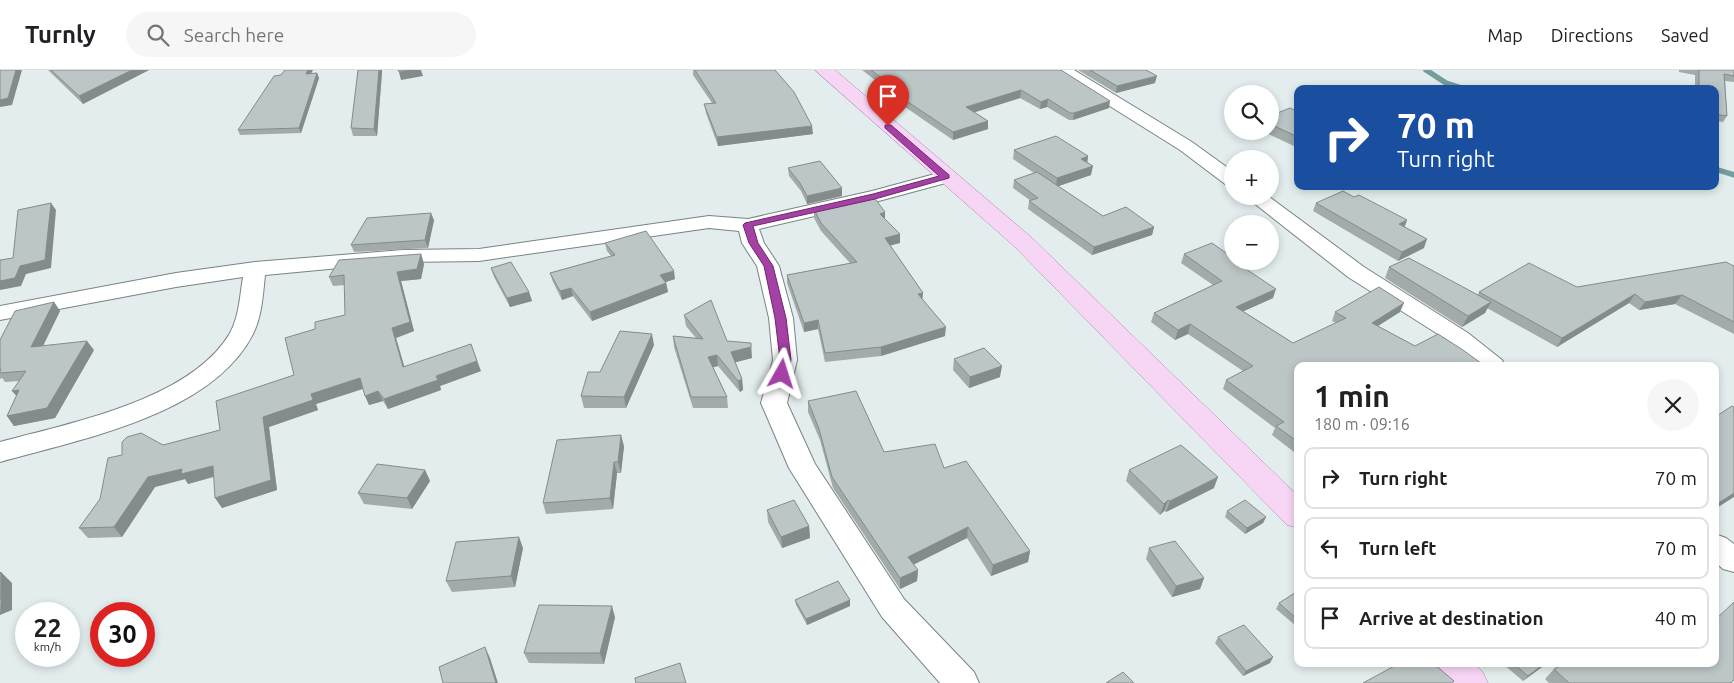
<!DOCTYPE html>
<meta charset="utf-8">
<style>
:root{--surface:#fff;--page:#f6f6f6;--text:#202124;--muted:#757577;--line:#e0e0e0}
body{margin:0;font-family:Ubuntu,sans-serif;background:var(--page);color:var(--text);height:100vh;display:flex;flex-direction:column;font-size:19px;white-space:nowrap}
*{box-sizing:border-box;margin:0}
p{font-size:16px;color:var(--muted)}
.icon{flex:none;width:28px;height:28px;fill:none;stroke:currentColor;stroke-width:2;stroke-linecap:round;stroke-linejoin:round}
.map{position:relative;flex:1;overflow:hidden}
.details{position:absolute;left:1294px;top:292px;width:425px;height:305px;display:flex;flex-direction:column;background:var(--surface);border-radius:10px;box-shadow:0 2px 8px #0003}
.details>*{flex:none}
.hud{position:absolute;left:1294px;top:15px;width:425px;height:105px;border-radius:10px;box-shadow:0 2px 8px #0003;background:#1a4fa0;color:#fff;overflow:hidden}
.controls{position:absolute;left:1224px;top:15px;display:grid;gap:10px}
.controls a{display:grid;place-items:center;width:55px;height:55px;border-radius:50%;background:var(--surface);box-shadow:0 2px 8px #0003;font-size:25px}
.speed{position:absolute;left:15px;top:532px;display:flex;gap:10px;font-size:25px;font-weight:700;text-align:center}
.speed>*{display:grid;place-content:center;width:65px;height:65px;border-radius:50%;background:var(--surface);box-shadow:0 2px 8px #0003;line-height:1}
.speed small{font-size:12px;font-weight:400}
.speed .limit{border:8px solid #d22;background:#fff;color:#111}
.pin{position:absolute;display:grid;place-items:center;width:42px;height:42px;color:#fff;margin:-51px -21px;border-radius:50% 50% 50% 0;rotate:-45deg;box-shadow:0 0 5px #0007}
.pin .icon{rotate:45deg}
.me{position:absolute;width:55px;margin:-28px;rotate:6deg;stroke-linejoin:round;filter:drop-shadow(0 0 4px #0008)}
.turn{display:flex;align-items:center;gap:18px;height:105px;padding:0 20px;font-size:22px}
.turn .icon{width:65px;height:65px;stroke-width:2.5}
.turn b{display:block;font-size:35px;line-height:42px}
.round{display:grid;place-items:center;flex:none;width:52px;height:52px;border-radius:26px;background:var(--page)}
.summary{display:flex;align-items:center;justify-content:space-between;height:85px;padding:0 20px}
h1{font-size:30px;font-weight:600;line-height:38px}
ul{padding:0;list-style:none}
li{display:flex;align-items:center;gap:15px;height:62px;margin:0 10px 8px;padding:0 10px;border:2px solid var(--line);border-radius:10px}
li div{flex:1}
li b{display:block;font-size:19px}
li em{font-style:normal}
header{display:flex;align-items:center;gap:30px;box-sizing:border-box;height:70px;padding:0 25px;background:var(--surface);border-bottom:1px solid var(--line)}
header strong{font-size:24px}
nav{display:flex;gap:28px;margin-inline-start:auto;font-size:18px}
.search{width:350px;height:45px;background:var(--page);display:flex;align-items:center;gap:12px;box-sizing:border-box;padding:0 18px;border-radius:28px;color:var(--muted);font-size:19px}
.map>svg:first-child{display:block}
</style>
<header>
<strong>Turnly</strong>
<div class="search"><svg class="icon" aria-label="search" viewBox="0 0 24 24"><circle cx="10" cy="10" r="6"/><path d="M15 15l6 6"/></svg>Search here</div>
<nav><a>Map</a><a>Directions</a><a>Saved</a></nav>
</header>
<div class="map">
<svg width="1734" height="613" viewBox="0 0 1734 613">
<rect width="100%" height="100%" fill="#e3eded"/>
<g fill="none" stroke-linecap="round" stroke-linejoin="round">
<!-- stream -->
<path stroke="#749d9e" stroke-width="5.5" d="M1426,0L1446,13L1465,19
M1715,99L1734,105"/>
<!-- minor casing -->
<g stroke="#7a8383" stroke-width="2">
<path id="minor" d="M1055,0H1074L1192,72L1232,101V116L1225,114L1180,80L1057,3Z
M946,101L953,103L956,107L953,111L875,132L759,159L764,173L779,196L793,248L797,290L787,333L815,394L904,529L974,602L979,613H940L882,547L789,398L761,333L773,290L769,248L757,196L742,173L739,161L709,158L479,191L403,192L265,205C263,224 262,246 253,264C212,345 81,369 0,392V372C70,353 191,330 230,263C239,247 240,225 243,207L176,217L0,250V236L176,203L255,192L403,180L479,179L709,146L748,149L872,121Z
M1245,126H1268L1364,197L1468,263L1502,290L1505,296H1478L1452,273L1348,207Z
M1715,464L1726,468L1734,474V502L1723,499L1715,492Z"/>
</g>
<!-- primary casing -->
<g stroke="#ac89ab" stroke-width="1">
<path id="primary" d="M815,0H835L1031,167L1298,426V458L1287,455L1015,177Z
M1431,594H1474L1482,601L1488,613H1444L1436,606Z"/>
</g>
<!-- minor -->
<use href="#minor" fill="#fff" fill-rule="evenodd"/>
<!-- primary -->
<use href="#primary" fill="#f7d6f5" fill-rule="evenodd"/>
</g>
<!-- wall -->
<path fill="#a2aaaa" d="M48,0H149L83,34Z
M285,0H313L311,3H317L319,8L301,63L240,65L238,60Z
M358,0H382V2L377,66H353L351,58Z
M693,0H775L813,64L718,76L706,43L704,34L712,33L693,5Z
M862,0H1061L1109,38L1073,50H1069L1047,37L1040,39L1020,28L974,42L988,51V59L953,70L905,37V33Z
M1078,0H1146L1155,13L1116,23Z
M1679,0H1734V12L1725,11L1727,46L1723,52L1715,51V19H1694L1695,18V5L1679,2Z
M1298,42V76L1296,77L1262,61H1270V46Z
M1014,80L1088,86L1087,92L1091,105L1058,116L1103,146L1154,157L1152,165L1092,185L1028,139L1029,131H1031L1013,118L1014,110L1034,103L1013,89Z
M788,98L842,126L807,134L801,121L789,106Z
M1354,127L1407,150L1404,157L1424,178L1398,191L1313,141L1316,133Z
M814,139L885,142V149L900,173L890,175L923,223L922,229L945,266L881,286L825,292L818,259L804,262L787,213V205L850,193L821,161L814,148Z
M434,150L428,178L354,182L351,175Z
M605,173L675,209L666,212L668,222L592,251L573,226L562,230L553,212L550,203L611,186L607,181Z
M421,184L424,194L421,209L401,211L414,261L396,268L404,296L481,301L440,316L441,320L388,339L383,331L369,335L363,319L316,334L318,340L269,357L277,420L222,438L214,407L188,414L185,409L155,417L122,467L88,468L79,458L163,375L220,360L294,305L315,259L345,245V215L333,216L329,207Z
M1184,184L1232,191L1273,228L1243,241L1293,273L1336,253L1332,251L1335,242H1400L1378,256L1415,276L1463,280L1298,296V385L1272,365L1275,358L1223,319L1226,310L1243,301L1188,264L1175,270L1151,252L1154,243L1213,215L1181,193Z
M1734,196V264L1675,234L1639,240L1629,233L1557,277L1487,238L1485,243L1462,257L1385,208L1389,197L1478,225L1479,222L1577,217Z
M491,198L529,222L532,231L510,237L494,207Z
M54,232L60,241L43,276L94,280L55,348L14,356L7,346L16,326L19,311L5,312L2,308L0,309V270Z
M684,245L727,271L752,288L735,292L742,309L743,320L740,322L718,296L713,297L727,327L728,338H693L674,277L673,266L696,268L686,256Z
M654,275L626,338H584L581,326L600,302Z
M954,289L1000,307L969,318L953,300Z
M808,331L884,382L944,398L1030,481L1028,492L991,506L967,468L913,494L918,500L917,511L900,519L833,418L820,370L808,342Z
M624,376L621,403H617L613,439L546,444L543,433Z
M425,400L430,411L412,439L364,434L358,423Z
M1129,400L1214,418L1166,442L1164,441L1160,445L1126,411Z
M767,440L809,456L810,468L782,478L768,452Z
M1227,441L1266,447L1263,453L1245,464L1225,447Z
M523,478L515,517L452,522L446,511Z
M1149,478L1204,508L1200,519L1172,527L1146,489Z
M1298,521V553L1295,555L1276,539L1279,533Z
M795,530H850V536L807,555L796,535Z
M615,547L604,594L529,593L524,583Z
M1218,567L1273,587L1270,593L1243,606L1215,573Z
M1503,594H1546L1523,611Z
M1554,599L1731,613H1549L1545,609Z"/>
<!-- shaded-wall -->
<path fill="#848b8b" d="M16,0H22L12,35L0,37V30Z
M132,0H149L83,34L79,26Z
M308,0H313L308,8L306,4Z
M379,0H382V2L377,66L374,59Z
M411,0H421L423,6L401,10L399,2Z
M317,3L319,8L301,63L299,58Z
M1157,6L1155,13L1116,23L1117,16Z
M1021,20L1020,28L966,45V37Z
M1048,29L1047,37L1040,39L1041,32Z
M1110,31L1109,38L1073,50L1074,43Z
M988,51V59L953,70V62Z
M812,56L813,64L718,76L717,67Z
M1088,86L1087,95L1081,89Z
M1093,96L1091,105L1056,117L1057,108Z
M842,118V126L807,134V126Z
M51,133L56,140L51,198L26,204L21,216L0,220V211Z
M885,142V151L880,144Z
M431,143L434,150L428,178L425,170Z
M1407,150L1404,159L1399,154Z
M1154,157L1152,165L1092,185L1094,177Z
M900,164V173L885,177V168Z
M1427,169L1424,178L1398,191L1402,182Z
M421,184L424,194L421,209L401,211L414,261L396,268L407,306L403,297L392,258L397,202Z
M674,201L675,209L662,213L660,205Z
M666,213L668,222L592,251L590,242Z
M571,218L573,226L562,230L560,221Z
M1276,219L1273,228L1233,246L1236,237Z
M529,222L532,231L510,237L507,228Z
M923,223L922,232L918,224Z
M1635,224L1629,233L1557,277L1562,268Z
M1682,225L1675,234L1639,240L1645,232Z
M54,232L60,241L38,286L31,277Z
M1491,232L1485,243L1462,257L1468,246Z
M1404,233L1400,242L1368,262L1372,253Z
M818,250V259L804,262V253Z
M1190,254L1188,264L1175,270L1178,260Z
M946,257L945,266L881,286V277Z
M652,264L654,275L626,338L624,327Z
M87,271L94,280L55,348L14,356L7,346Z
M751,273L752,288L733,293L731,282Z
M471,274L481,301L440,316L441,320L388,339L384,329L436,306Z
M717,285L718,296L710,298L708,287Z
M1002,296L1000,307L969,318L970,307Z
M360,308L365,318L316,334L318,340L269,357L277,420L222,438L215,428L263,347L311,324Z
M742,309L743,320L740,322L738,311Z
M19,320L20,330L12,321Z
M378,321L383,331L369,335L365,326Z
M621,365L624,376L621,403L618,392Z
M614,392L617,403L613,439L610,428Z
M213,396L219,405L188,414L185,409L155,417L122,467L114,457L148,407L182,399Z
M425,400L430,411L412,439L407,428Z
M1218,407L1214,418L1166,442L1170,431Z
M1734,423V427L1715,439V437L1717,434Z
M1168,430L1164,441L1160,445L1164,434Z
M1266,447L1263,453L1245,464L1247,458Z
M809,456L810,468L782,478L781,467Z
M968,457L967,468L907,498L908,487Z
M519,467L523,478L515,517L511,506Z
M1030,481L1028,492L991,506L993,495Z
M918,500L917,511L900,519V508Z
M1,502L12,513V540L0,545Z
M1204,508L1200,519L1172,527L1176,516Z
M850,530V536L807,555L806,549Z
M612,536L615,547L604,594L600,583Z
M485,577L490,588L498,613H496Z
M1273,587L1270,593L1243,606L1246,601Z
M1544,594H1546L1523,611L1528,606Z"/>
<!-- building -->
<path fill="#bcc6c6" stroke="#848b8b" d="M0,0H16L8,28L0,30Z
M51,0H132L79,26Z
M285,0H308L306,4L317,3L299,58L238,60L274,6L281,5Z
M358,0H379L374,59L351,58Z
M398,0H411L399,2Z
M695,0H775L794,22L812,56L717,67L704,34L716,33Z
M871,0H1061L1110,31L1074,43H1070L1048,29L1041,32L1021,20L966,37L988,51L953,62L905,30L906,26Z
M1090,0H1146L1157,6L1117,16Z
M1699,0H1734V6L1724,4L1727,46L1715,44V19H1695V18L1699,19Z
M1290,38L1298,42V67L1270,54V46Z
M1056,66L1088,86L1081,89L1093,96L1057,108L1014,80Z
M820,91L842,118L807,126L800,113L788,98Z
M1037,102L1103,146L1126,137L1154,157L1094,177L1029,131L1038,128L1014,110Z
M1343,121L1354,127L1359,125L1407,150L1399,154L1427,169L1402,182L1316,133Z
M873,126L885,142L880,144L900,164L885,168L923,223L918,224L946,257L881,277L825,283L818,250L804,253L787,205L857,192L821,153L814,139Z
M51,133L45,190L20,196L15,208L0,211V190L13,188L18,140Z
M431,143L425,170L351,175L367,148Z
M646,161L674,201L660,205L666,213L590,242L571,218L560,221L550,203L615,185L605,173Z
M1212,173L1232,187V188L1231,189L1232,190V191H1234L1276,219L1236,237L1293,273L1346,248L1335,242L1379,217L1404,233L1372,253L1415,276L1438,264L1463,280L1485,296H1298V372L1276,356L1284,352L1226,310L1253,296L1190,254L1178,260L1154,243L1222,211L1184,184Z
M421,184L417,199L397,202L410,252L392,258L403,297L471,274L477,291L436,306L438,310L384,329L378,321L365,326L360,308L311,324L313,330L263,347L271,410L215,428L213,396L181,404L182,399L148,407L114,457L79,458L100,429L108,388L122,385V372L127,367L141,363L163,375L220,360L216,331L294,305L285,268L315,259V252L345,245L344,205L329,207L339,190Z
M1409,188L1491,232L1468,246L1389,197Z
M511,192L529,222L507,228L491,198Z
M1726,192L1734,196V252L1682,225L1645,232L1635,224L1562,268L1479,222L1529,193L1577,217Z
M711,230L727,271L751,273V277L731,282L742,309L738,311L717,285L708,287L727,327H691L673,266L703,269L684,245Z
M54,232L31,277L87,271L47,338L7,346L19,320L12,321L26,301L0,303V301L1,299H0V270L15,241Z
M620,261L652,264L624,327L581,326L588,302H600Z
M984,278L1002,296L970,307L954,289Z
M856,321L884,382L935,374L944,398L966,391L1030,481L993,495L968,457L908,487L918,500L900,508L832,407L819,359L808,331Z
M1732,336L1734,337V423L1717,434L1715,433V347Z
M621,365L618,392H614L610,428L543,433L557,370Z
M1181,375L1218,407L1170,431L1168,430L1164,434L1129,400Z
M377,394L425,400L407,428L358,423Z
M794,430L809,456L781,467L767,440Z
M1245,430L1266,447L1247,458L1227,441Z
M519,467L511,506L446,511L456,472Z
M1175,471L1204,508L1176,516L1149,478Z
M1,502V529L0,530V503Z
M838,511L850,530L806,549L795,530Z
M1298,521V550L1279,533Z
M1734,532V610L1731,613H1569L1554,599L1564,594H1715V550Z
M539,535L612,536L600,583H524Z
M1244,555L1273,587L1246,601L1218,567Z
M485,577L496,613H443L439,597Z
M680,593L686,613H636L635,608Z
M1398,594H1434L1454,611L1452,613H1363Z
M1514,594H1544L1528,606Z
M1123,602L1134,613H1106Z"/>
<!-- route -->
<path fill="#a540a5" stroke="#6b2a6b" d="M885,55H891L949,105V108L875,129L753,156L758,173L773,196L786,248L791,290L786,307H778L776,304L780,290L775,248L764,196L749,173L743,155L745,153L873,124L939,106L885,58Z"/>
</svg>
<div class="controls">
<a><svg class="icon" aria-label="search" viewBox="0 0 24 24"><circle cx="10" cy="10" r="6"/><path d="M15 15l6 6"/></svg></a>
<a>+</a>
<a>−</a>
</div>
<div class="speed"><div>22<small>km/h</small></div><div class="limit">30</div></div>
<div class="pin" style="left:888px;top:56px;background:#d93025"><svg class="icon" aria-label="arrive" viewBox="0 0 24 24"><path d="M6 21V4h12l-3 4 3 4H6"/></svg></div>
<svg class="me" style="left:782px;top:304px" viewBox="-20 -20 40 40"><path d="M0-17L14 15 0 8-14 15z" fill="#a540a5" stroke="#fff" stroke-width="4"/></svg>
<div class="hud">
<div class="turn"><svg class="icon" aria-label="right" viewBox="0 0 24 24"><path d="M7 20v-9h11M14 6l5 5-5 5"/></svg><div><b>70 m</b>Turn right</div></div>
</div>
<section class="details">
<div class="summary"><div><h1>1 min</h1><p>180 m · 09:16</p></div><a class="round"><svg class="icon" aria-label="close" viewBox="0 0 24 24"><path d="M6 6l12 12M18 6L6 18"/></svg></a></div>
<ul>
<li><svg class="icon" aria-label="right" viewBox="0 0 24 24"><path d="M7 20v-9h11M14 6l5 5-5 5"/></svg><div><b>Turn right</b></div><em>70 m</em></li>
<li><svg class="icon" aria-label="left" viewBox="0 0 24 24"><path d="M17 20v-9H6M10 6l-5 5 5 5"/></svg><div><b>Turn left</b></div><em>70 m</em></li>
<li><svg class="icon" aria-label="arrive" viewBox="0 0 24 24"><path d="M6 21V4h12l-3 4 3 4H6"/></svg><div><b>Arrive at destination</b></div><em>40 m</em></li>
</ul>
</section>
</div>
